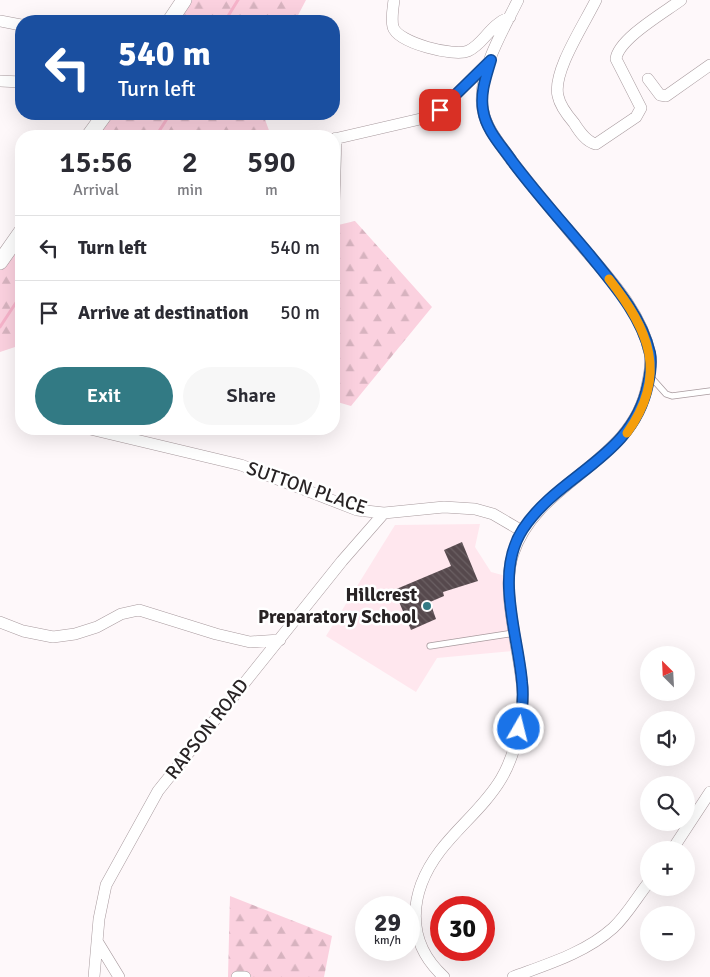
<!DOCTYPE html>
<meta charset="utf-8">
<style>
:root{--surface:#fff;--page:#f7f7f7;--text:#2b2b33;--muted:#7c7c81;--line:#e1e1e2;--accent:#327a84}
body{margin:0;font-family:Signika,sans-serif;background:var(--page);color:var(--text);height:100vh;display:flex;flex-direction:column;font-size:19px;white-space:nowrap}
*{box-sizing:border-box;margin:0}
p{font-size:16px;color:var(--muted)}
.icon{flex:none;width:28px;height:28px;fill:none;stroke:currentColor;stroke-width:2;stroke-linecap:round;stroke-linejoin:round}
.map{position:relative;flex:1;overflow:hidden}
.drawer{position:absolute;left:15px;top:130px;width:325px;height:305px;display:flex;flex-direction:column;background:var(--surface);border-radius:20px;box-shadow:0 5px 20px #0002}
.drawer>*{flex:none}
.banner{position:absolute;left:15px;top:15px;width:325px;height:105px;border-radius:20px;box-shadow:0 5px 20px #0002;background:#1a4fa0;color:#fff;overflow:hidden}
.needle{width:32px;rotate:336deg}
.controls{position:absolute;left:640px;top:646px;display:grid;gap:10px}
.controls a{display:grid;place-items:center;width:55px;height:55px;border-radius:50%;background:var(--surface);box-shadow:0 5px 20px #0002;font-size:25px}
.speed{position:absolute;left:355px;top:896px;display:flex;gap:10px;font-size:25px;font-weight:700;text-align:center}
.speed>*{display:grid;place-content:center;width:65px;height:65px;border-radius:50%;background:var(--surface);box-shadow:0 5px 20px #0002;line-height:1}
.speed small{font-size:12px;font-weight:400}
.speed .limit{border:8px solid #d22;background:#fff;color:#111}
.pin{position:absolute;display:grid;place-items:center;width:42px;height:42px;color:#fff;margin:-21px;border-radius:10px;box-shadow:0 2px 8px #0006}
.me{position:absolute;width:55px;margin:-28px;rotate:8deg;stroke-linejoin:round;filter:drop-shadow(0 0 4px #0008)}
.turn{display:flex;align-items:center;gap:18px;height:105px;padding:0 20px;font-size:22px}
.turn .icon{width:65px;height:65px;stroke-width:2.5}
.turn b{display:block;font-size:35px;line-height:42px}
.eta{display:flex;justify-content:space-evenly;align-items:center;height:85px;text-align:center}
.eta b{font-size:30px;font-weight:600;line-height:35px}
.cta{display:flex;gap:10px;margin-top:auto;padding:10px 20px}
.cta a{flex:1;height:58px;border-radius:30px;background:var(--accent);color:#fff;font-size:20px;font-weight:600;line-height:58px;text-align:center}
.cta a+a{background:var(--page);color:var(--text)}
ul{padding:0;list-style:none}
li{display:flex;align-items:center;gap:15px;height:65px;padding:0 20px;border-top:1px solid var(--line)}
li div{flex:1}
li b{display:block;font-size:19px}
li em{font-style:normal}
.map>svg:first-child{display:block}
</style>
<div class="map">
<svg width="710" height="977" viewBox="0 0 710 977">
<defs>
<pattern id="forest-firs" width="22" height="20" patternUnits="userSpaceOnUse" patternTransform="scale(1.25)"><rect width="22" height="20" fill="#fbd1df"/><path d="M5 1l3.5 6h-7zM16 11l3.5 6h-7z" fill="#d7b3bf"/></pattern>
<pattern id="building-back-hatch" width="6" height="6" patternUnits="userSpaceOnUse" patternTransform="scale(1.25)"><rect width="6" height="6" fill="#56494d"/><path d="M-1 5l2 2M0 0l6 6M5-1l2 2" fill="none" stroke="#6b6063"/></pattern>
</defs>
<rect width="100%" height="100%" fill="#fef8fa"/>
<!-- built -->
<path fill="#ffe7ee" d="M480,524L475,547L491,572L506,576L513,651L437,658L416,692L326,636L395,525Z"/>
<!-- forest -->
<path fill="url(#forest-firs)" d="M184,0H306L295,21H170Z
M105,114H263L271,136H89Z
M355,221L432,307L351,406L334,401V226Z
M21,232V345L0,352V262Z
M230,896L332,936L324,977H228Z"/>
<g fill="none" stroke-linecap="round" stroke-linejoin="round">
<!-- stream -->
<path stroke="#f6b3ca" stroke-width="3" d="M225,21L238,0
M156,136L170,114
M0,327L21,295"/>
</g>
<!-- building -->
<path fill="url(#building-back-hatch)" d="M462,542L478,581L443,592L444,596L430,602L436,619L411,630L394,590L451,566L444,550Z"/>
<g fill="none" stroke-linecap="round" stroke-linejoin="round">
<!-- lane casing -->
<g stroke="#a89a9e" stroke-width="7">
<path id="lane" d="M650,376L666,394L672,396L710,391
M430,646L514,633"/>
</g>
<!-- street casing -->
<g stroke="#a89a9e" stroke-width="12">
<path id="street" d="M394,0C393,8 391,19 393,27C398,43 454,57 468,51C484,44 489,25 510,17
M596,0C585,23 552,72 558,96C560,106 568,116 574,123C579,131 586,142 596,144L636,117L641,108L616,59C618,39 665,12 681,0
M0,21L21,25
M648,79L660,95L666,96L710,65
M0,81L21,82
M334,139L429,117L440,110L490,61
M334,201L336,138
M90,429L241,465L357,510L384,513L444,507L475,509L493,514L522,531
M0,622L23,631L53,637L75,634L97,627L121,614L139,610L216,634L250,642L280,640
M672,850L710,792
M97,941L119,977
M94,977L99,919L106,885L158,791L342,561L384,513
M237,977H245
M444,977C404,941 409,892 440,851C459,826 485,806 501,779C516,754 521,724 523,695C521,653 500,592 513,554C537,480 632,464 647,386C649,376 652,364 650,354C642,314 612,281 586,251C560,220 533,189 509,157C497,140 483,124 482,103C480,67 503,31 518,0
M513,977C548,964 585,953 613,928C627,915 637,897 649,882"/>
</g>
<!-- secondary casing -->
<g stroke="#a89a9e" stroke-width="16">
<path id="secondary" d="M170,21L184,0
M89,136L105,114
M0,262L21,232"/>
</g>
<!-- lane -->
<use href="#lane" stroke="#fff" stroke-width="5.5"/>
<!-- street -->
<use href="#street" stroke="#fff" stroke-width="11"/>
<!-- secondary -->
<use href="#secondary" stroke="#fff" stroke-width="15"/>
</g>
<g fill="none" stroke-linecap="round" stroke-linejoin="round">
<!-- route casing -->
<g stroke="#114b97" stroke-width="12">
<path id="route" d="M440,110L491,60C486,77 480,93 483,110C486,130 501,145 512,161C536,193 563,223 589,254C613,284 641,315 650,353C652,363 650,375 648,384C633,458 560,473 523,529C494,573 518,634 522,682C524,698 522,713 519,729"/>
</g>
<!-- route -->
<use href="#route" stroke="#1a73e8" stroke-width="9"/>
<!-- slow -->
<path stroke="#f59e0b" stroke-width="9" d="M609,279C649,330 669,374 627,433"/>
</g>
<!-- markers -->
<circle fill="#327a84" stroke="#fff" stroke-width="2" cx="427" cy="606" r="5"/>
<g text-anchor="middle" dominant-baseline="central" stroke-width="5" stroke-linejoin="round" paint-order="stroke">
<!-- street labels -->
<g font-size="19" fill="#282324" stroke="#fff">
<text transform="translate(307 488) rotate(19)">SUTTON PLACE</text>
<text transform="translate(207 729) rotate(-52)">RAPSON ROAD</text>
</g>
<!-- poi labels -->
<g font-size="19" font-weight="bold" fill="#282324" stroke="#fff" text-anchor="end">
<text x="417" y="595">Hillcrest<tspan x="417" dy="22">Preparatory School</tspan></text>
</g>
</g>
</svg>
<div class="controls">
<a><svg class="needle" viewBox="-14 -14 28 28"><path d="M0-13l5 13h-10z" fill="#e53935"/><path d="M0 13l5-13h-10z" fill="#7c7c81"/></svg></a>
<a><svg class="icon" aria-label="sound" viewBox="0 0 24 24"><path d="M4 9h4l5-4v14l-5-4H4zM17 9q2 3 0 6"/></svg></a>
<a><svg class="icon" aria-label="search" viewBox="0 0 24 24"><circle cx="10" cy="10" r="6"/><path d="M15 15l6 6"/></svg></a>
<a>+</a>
<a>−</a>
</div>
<div class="speed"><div>29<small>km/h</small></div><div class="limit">30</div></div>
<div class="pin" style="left:440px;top:110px;background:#d93025"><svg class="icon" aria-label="arrive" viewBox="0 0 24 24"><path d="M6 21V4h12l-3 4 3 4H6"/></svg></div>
<svg class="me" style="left:519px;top:729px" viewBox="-20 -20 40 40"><circle r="17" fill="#1a73e8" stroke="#fff" stroke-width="3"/><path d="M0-11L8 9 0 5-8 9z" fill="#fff"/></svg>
<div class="banner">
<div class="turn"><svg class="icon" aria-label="left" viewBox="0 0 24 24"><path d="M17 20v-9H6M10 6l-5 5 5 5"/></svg><div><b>540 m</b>Turn left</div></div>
</div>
<section class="drawer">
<div class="eta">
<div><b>15:56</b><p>Arrival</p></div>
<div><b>2</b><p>min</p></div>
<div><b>590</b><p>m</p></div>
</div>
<ul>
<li><svg class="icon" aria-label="left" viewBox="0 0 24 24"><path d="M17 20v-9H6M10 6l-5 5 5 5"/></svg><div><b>Turn left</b></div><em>540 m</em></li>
<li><svg class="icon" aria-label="arrive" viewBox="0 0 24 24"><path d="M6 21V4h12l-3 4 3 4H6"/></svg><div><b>Arrive at destination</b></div><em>50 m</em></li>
</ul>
<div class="cta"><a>Exit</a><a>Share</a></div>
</section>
</div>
